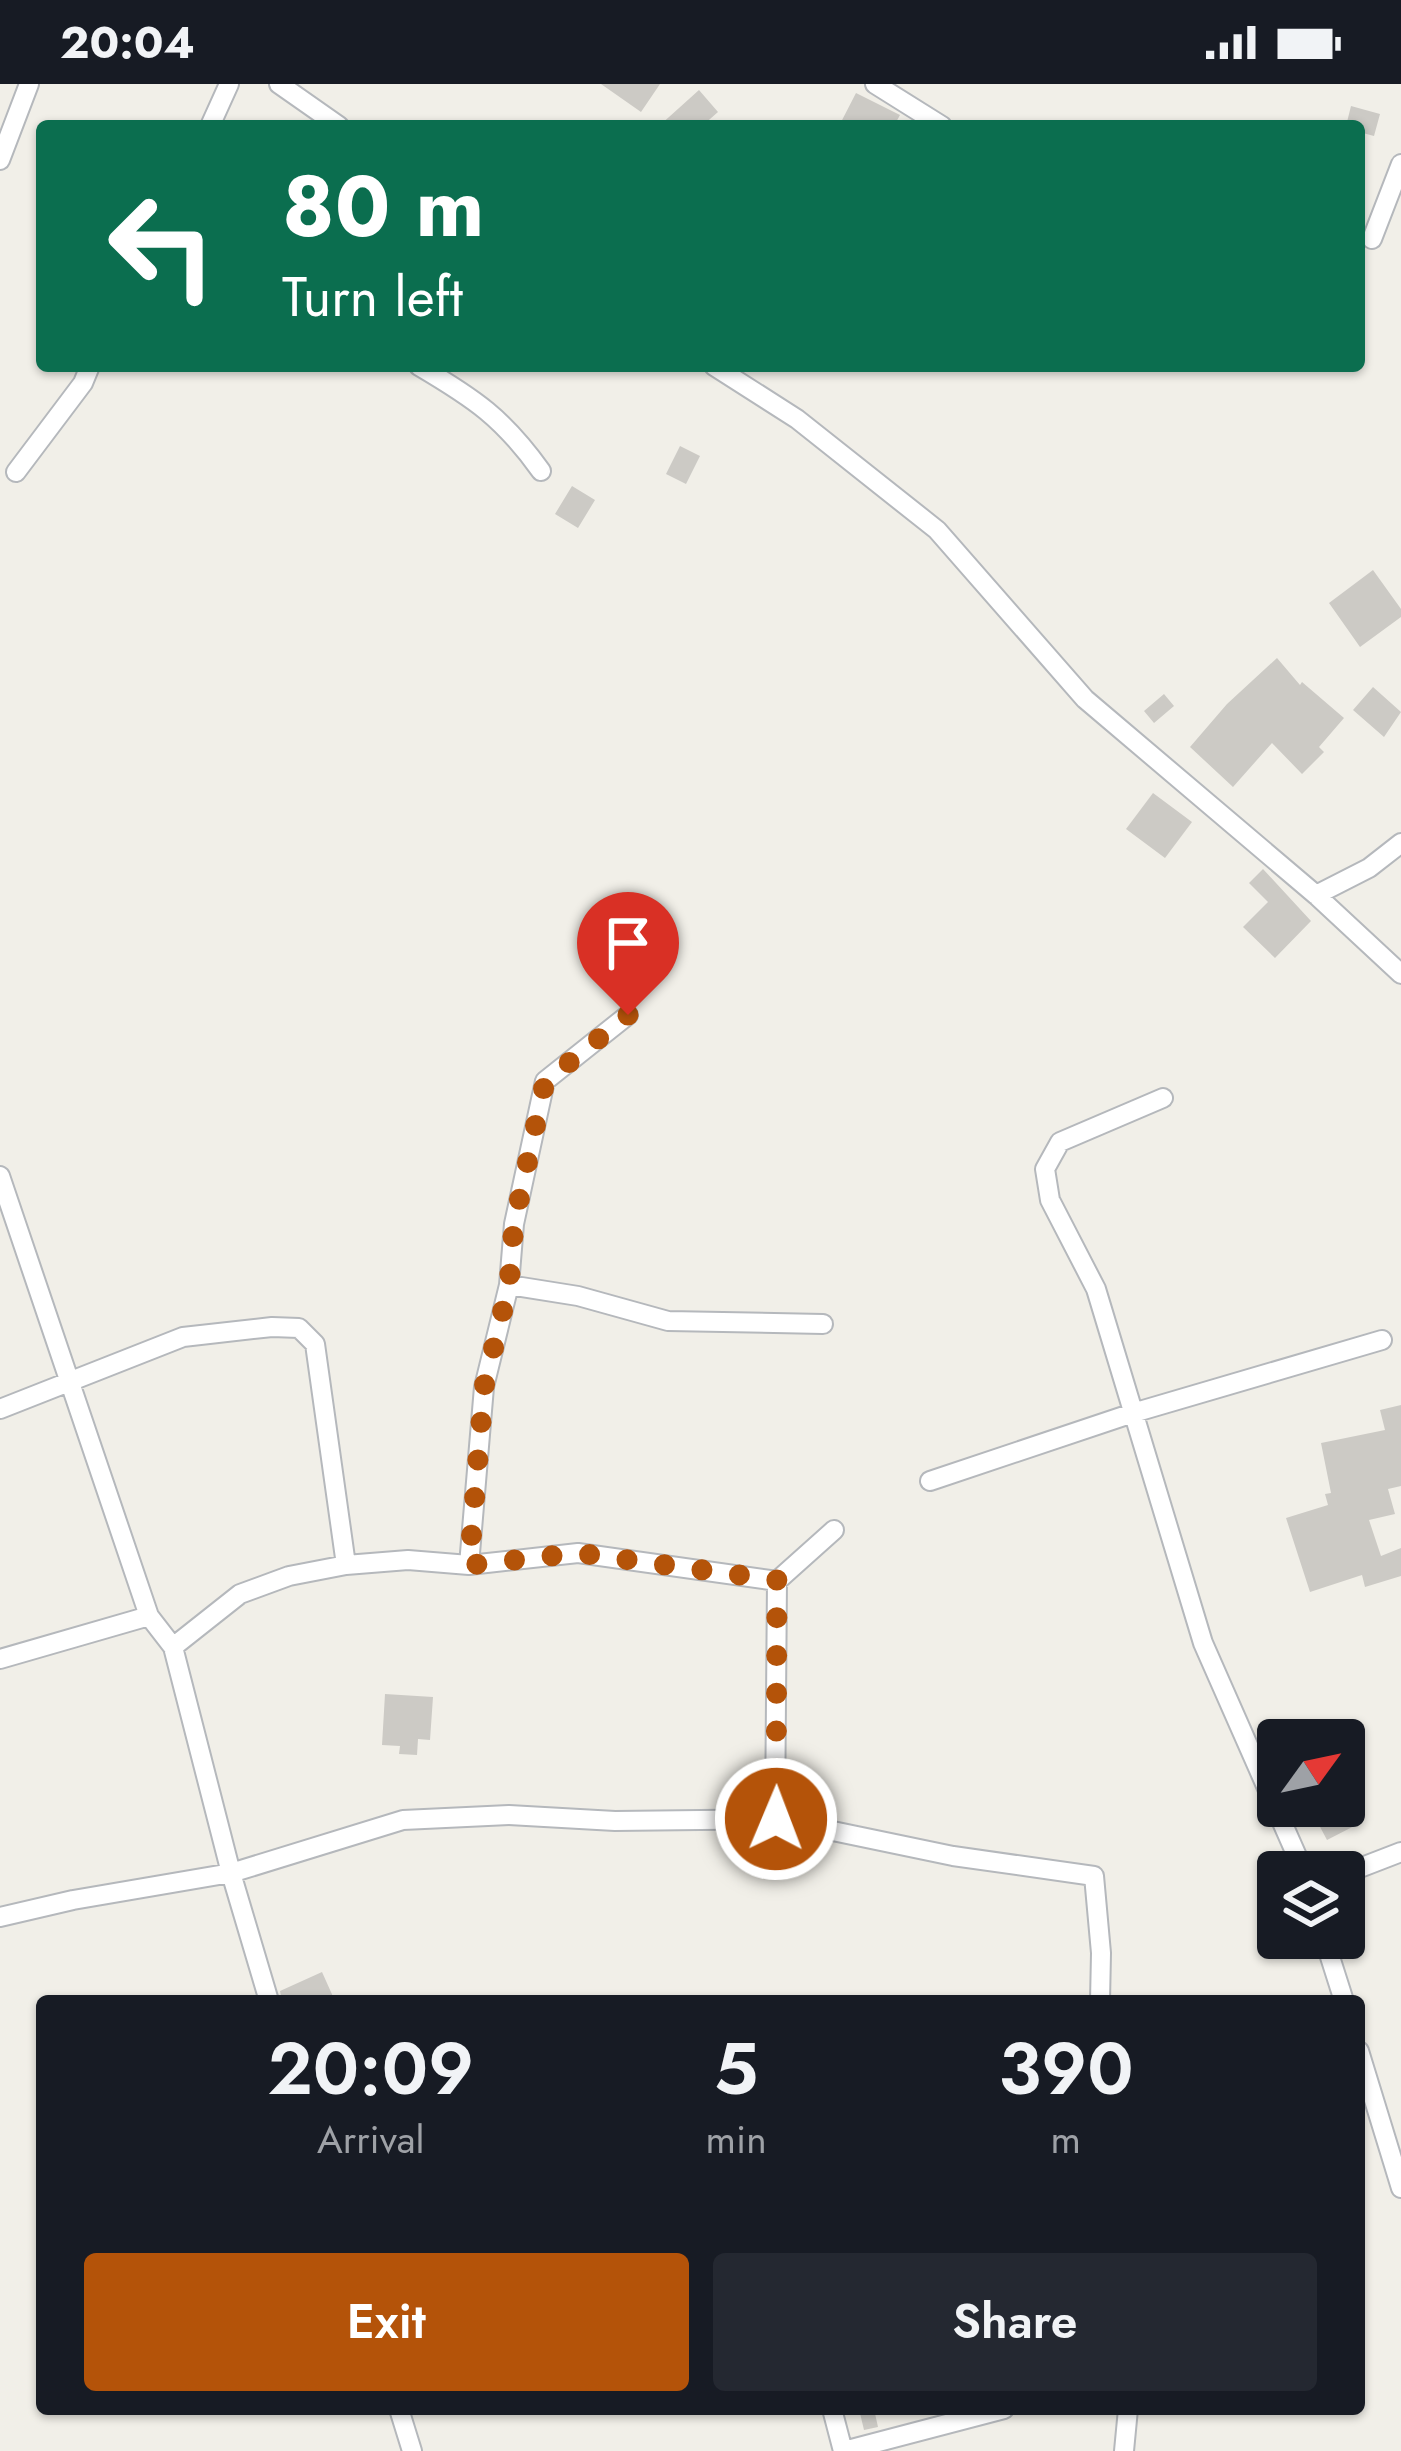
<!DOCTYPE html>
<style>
:root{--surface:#171b24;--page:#242831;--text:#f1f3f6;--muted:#9ea1a6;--accent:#b45309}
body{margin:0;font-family:Jost,sans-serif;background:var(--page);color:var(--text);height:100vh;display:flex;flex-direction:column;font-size:45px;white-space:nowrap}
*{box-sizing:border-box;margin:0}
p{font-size:39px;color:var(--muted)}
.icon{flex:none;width:66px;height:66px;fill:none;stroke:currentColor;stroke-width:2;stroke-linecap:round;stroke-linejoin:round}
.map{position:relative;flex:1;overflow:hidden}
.sheet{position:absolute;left:36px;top:1911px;width:1329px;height:420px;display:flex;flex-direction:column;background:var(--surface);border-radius:12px;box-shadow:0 3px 9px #0004}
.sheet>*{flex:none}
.top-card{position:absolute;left:36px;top:36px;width:1329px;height:252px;border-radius:12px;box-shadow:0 3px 9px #0004;background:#0b6e4f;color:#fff;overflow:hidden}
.needle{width:78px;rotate:57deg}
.tools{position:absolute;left:1257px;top:1635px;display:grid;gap:24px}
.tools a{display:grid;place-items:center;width:108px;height:108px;border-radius:12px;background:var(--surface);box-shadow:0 3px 9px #0004;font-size:60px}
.pin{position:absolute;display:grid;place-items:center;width:102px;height:102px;color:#fff;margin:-123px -51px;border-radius:50% 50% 50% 0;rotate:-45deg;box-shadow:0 0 12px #0007}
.pin .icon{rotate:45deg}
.me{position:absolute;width:132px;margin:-66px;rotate:1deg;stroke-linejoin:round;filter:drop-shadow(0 0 9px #0008)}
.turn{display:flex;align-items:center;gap:42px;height:252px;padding:0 48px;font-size:54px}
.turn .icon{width:156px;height:156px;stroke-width:2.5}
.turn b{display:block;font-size:84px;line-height:102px}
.eta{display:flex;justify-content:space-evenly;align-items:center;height:204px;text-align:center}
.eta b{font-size:72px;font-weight:600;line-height:84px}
.cta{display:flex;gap:24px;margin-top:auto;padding:24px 48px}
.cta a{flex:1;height:138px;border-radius:12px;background:var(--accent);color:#fff;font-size:48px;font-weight:600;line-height:138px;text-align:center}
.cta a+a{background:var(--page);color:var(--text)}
.status{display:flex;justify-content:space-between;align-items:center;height:84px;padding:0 60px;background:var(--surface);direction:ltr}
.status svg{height:33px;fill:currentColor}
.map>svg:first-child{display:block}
</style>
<div class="status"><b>20:04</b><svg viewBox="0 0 49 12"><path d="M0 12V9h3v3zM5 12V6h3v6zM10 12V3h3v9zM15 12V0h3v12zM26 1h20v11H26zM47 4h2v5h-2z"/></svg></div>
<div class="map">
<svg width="1401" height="2367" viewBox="0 0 1401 2367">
<rect width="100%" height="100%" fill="#f1efe8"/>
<!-- building -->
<path fill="#cccac5" d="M601,0H660L641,28Z
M699,6L718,28L702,42H659Z
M856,9L900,31L894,42H839Z
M1351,22L1380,30L1374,52L1359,48V42H1346Z
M680,362L700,372L686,400L666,390Z
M572,402L595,416L578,444L555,430Z
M1373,486L1401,525V533L1360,563L1329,519Z
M1277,574L1300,601L1302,598L1344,634L1319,663L1324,668L1302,690L1272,659L1233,703L1190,663L1227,620Z
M1373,603L1401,628L1384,653L1353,626Z
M1164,610L1174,622L1154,639L1144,627Z
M1153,709L1192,738L1165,774L1126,745Z
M1263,785L1311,837L1275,874L1243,843L1268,818L1249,799Z
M1401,1321V1402L1388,1405L1395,1430L1369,1436L1381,1472L1401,1464V1492L1365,1503L1362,1491L1310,1508L1286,1434L1328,1421L1325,1410L1331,1409L1321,1359L1385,1346L1380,1326Z
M385,1610L433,1613L430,1656L418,1655L417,1671L399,1670L400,1662L382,1661Z
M1309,1722H1351L1360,1739L1327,1756Z
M322,1888L335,1917H282L280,1907Z
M859,2325H874L878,2343L864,2346Z"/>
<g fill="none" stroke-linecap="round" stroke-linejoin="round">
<!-- minor casing -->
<g stroke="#b5b8bc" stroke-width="22">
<path id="minor" d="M279,0L339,42
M875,0L942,42
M210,42L229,0
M0,76L29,0
M1372,155L1401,80
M419,282C475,315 503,334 541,387
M714,282L797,335L937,446L1085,615L1316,811L1401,890
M16,388L83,299L90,282
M1316,811L1369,784L1401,759
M1163,1014L1060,1058L1045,1085L1050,1116L1096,1205L1203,1559L1304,1788
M0,1092L149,1532
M509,1201L578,1212L668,1237L823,1240
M0,1325L183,1253L272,1243L299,1244L315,1260L346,1481
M930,1397L1133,1329L1382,1256
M469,1481L484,1303L509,1201L514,1140L545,997L628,931
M173,1563L240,1510L289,1492L346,1481L408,1476L469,1481L578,1469L777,1497L834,1446
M0,1575L149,1532L173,1563L231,1789L403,1736L509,1731L615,1737L775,1735L953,1772L1094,1792L1101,1869L1100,1917
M775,1735L777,1497
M1344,1790L1401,1768
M0,1833L73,1816L231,1789L269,1917
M1324,1854L1344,1917
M1359,1967L1401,2104
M399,2325L412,2367
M832,2325L843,2367
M844,2367L1004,2325
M1124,2367L1128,2325"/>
</g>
<!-- minor -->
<use href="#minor" stroke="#fff" stroke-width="18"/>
</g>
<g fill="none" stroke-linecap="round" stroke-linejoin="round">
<!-- route -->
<path stroke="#b45309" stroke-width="21" stroke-dasharray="0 37.8" d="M628,931L545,998L514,1140L509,1201L484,1303L469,1481L578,1469L777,1496L776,1735"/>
</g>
</svg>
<div class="tools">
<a><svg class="needle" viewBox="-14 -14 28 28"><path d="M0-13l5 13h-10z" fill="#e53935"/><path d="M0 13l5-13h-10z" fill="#9ea1a6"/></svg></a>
<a><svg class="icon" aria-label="layers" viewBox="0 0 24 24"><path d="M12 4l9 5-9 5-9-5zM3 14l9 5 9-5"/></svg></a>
</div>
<div class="pin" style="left:628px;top:931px;background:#d93025"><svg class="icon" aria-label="arrive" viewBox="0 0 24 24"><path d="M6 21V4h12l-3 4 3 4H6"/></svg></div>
<svg class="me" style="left:776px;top:1735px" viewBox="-20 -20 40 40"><circle r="17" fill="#b45309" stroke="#fff" stroke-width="3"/><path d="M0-11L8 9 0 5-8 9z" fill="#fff"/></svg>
<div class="top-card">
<div class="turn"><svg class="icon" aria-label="left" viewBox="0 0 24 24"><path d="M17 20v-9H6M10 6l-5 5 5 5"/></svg><div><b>80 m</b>Turn left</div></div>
</div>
<section class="sheet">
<div class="eta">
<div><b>20:09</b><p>Arrival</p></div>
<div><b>5</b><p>min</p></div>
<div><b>390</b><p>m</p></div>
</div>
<div class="cta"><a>Exit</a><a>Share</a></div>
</section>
</div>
